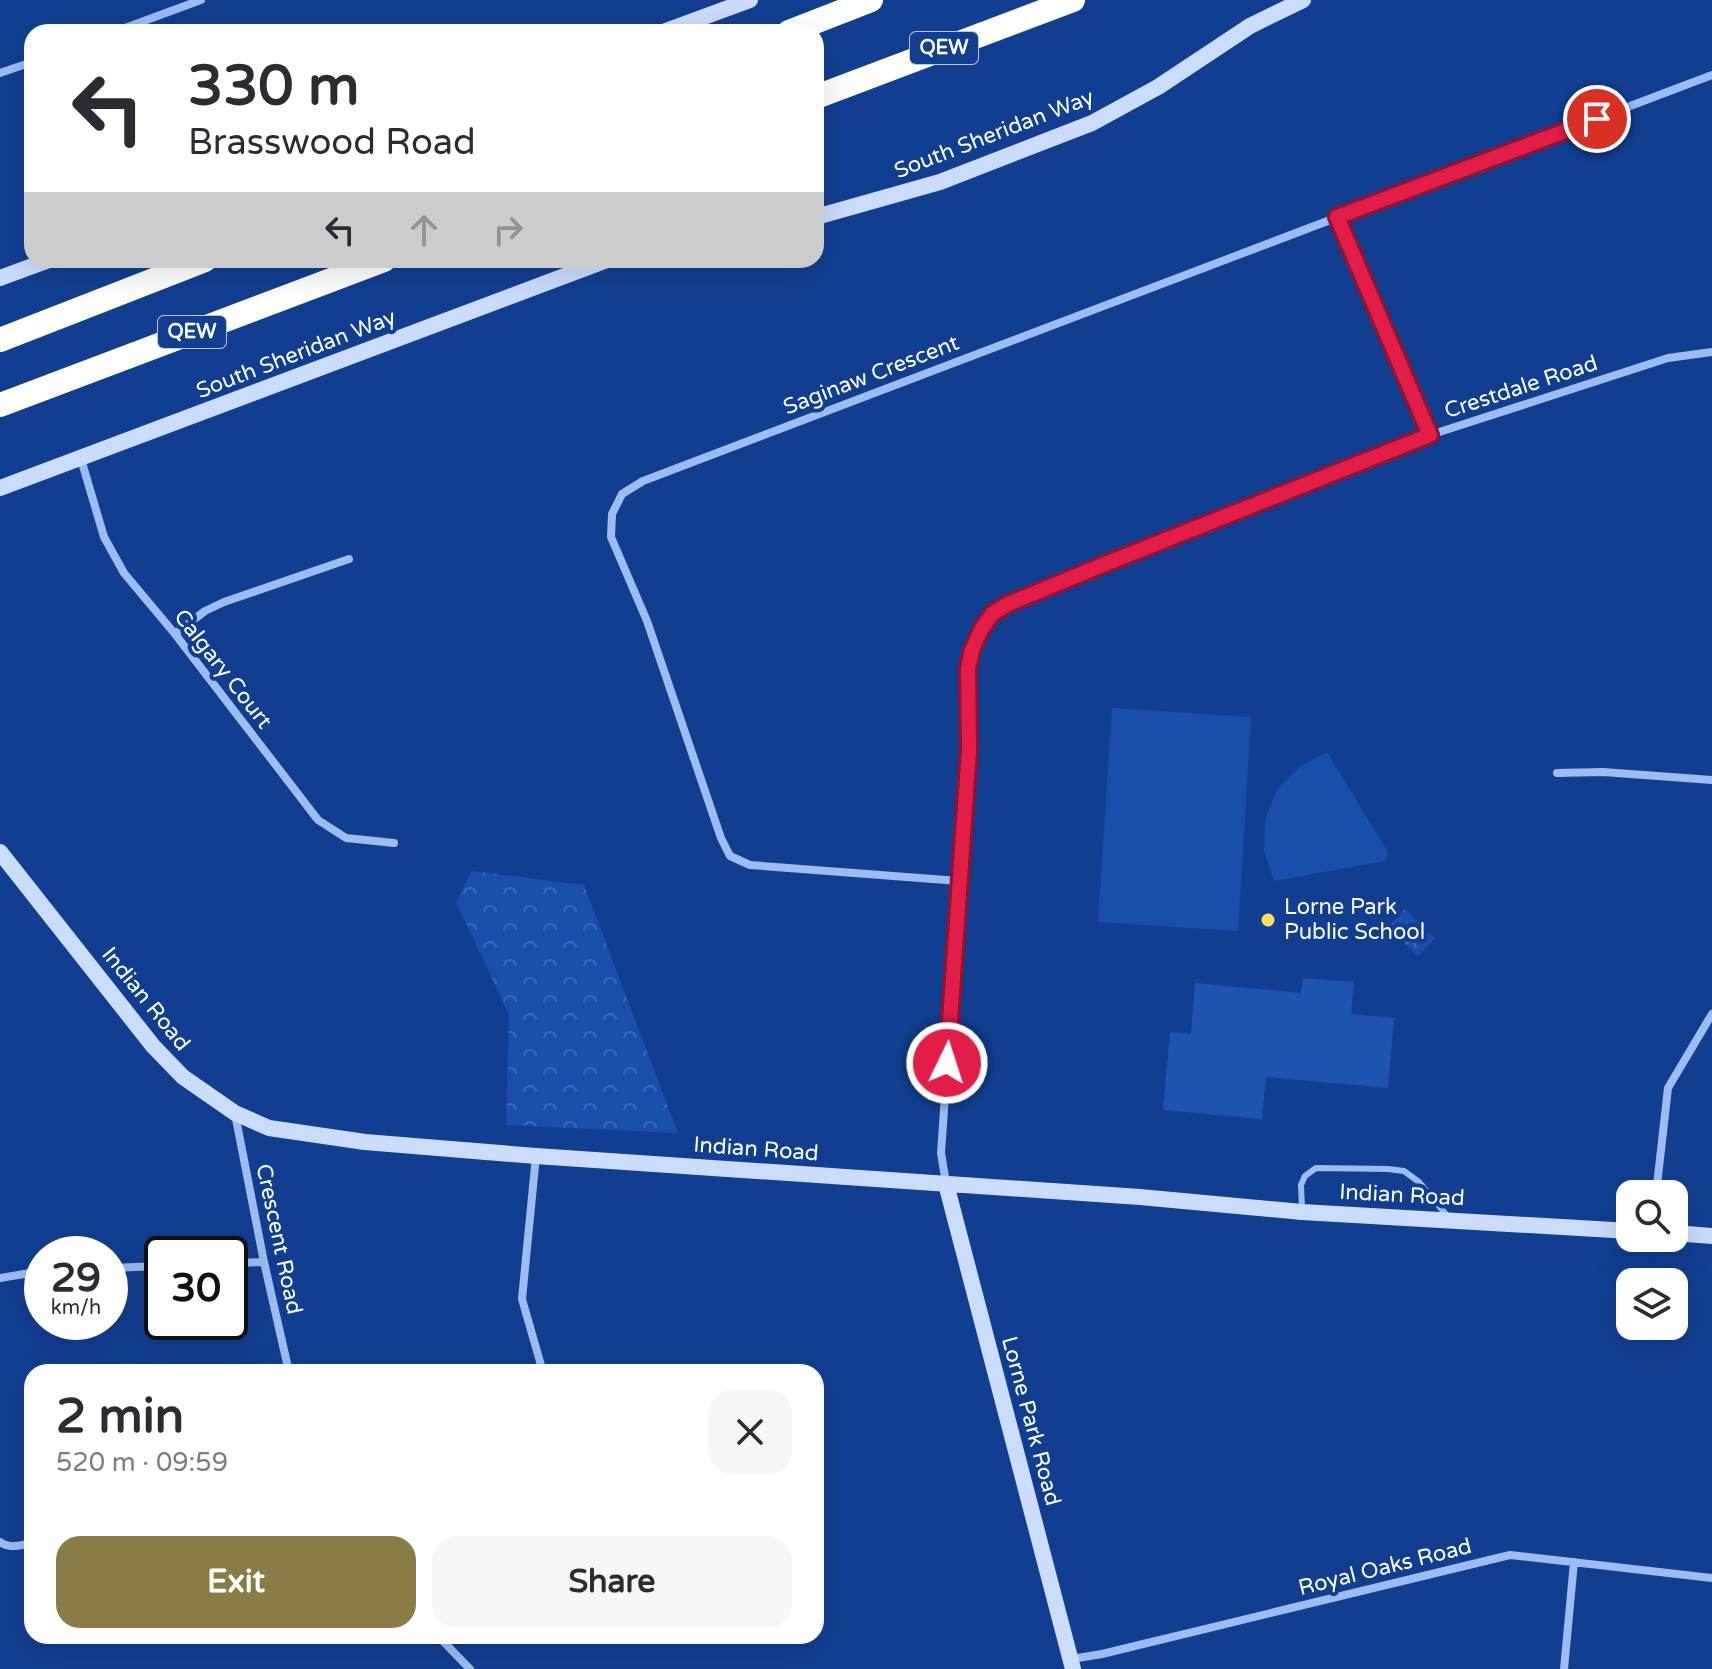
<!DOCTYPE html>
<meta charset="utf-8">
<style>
:root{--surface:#fff;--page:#f7f7f7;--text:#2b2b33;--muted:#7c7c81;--accent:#8a7c46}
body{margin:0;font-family:"Varela Round",sans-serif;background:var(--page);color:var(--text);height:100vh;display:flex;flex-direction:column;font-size:30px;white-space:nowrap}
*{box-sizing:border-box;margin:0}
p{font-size:26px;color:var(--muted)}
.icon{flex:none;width:44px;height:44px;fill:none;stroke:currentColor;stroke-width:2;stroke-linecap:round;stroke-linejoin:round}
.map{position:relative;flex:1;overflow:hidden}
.side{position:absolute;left:24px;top:1364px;width:800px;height:280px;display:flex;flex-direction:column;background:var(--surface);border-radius:24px;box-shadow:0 8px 32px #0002}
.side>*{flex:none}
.hud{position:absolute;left:24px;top:24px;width:800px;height:244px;border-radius:24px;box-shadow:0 8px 32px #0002;background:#fff;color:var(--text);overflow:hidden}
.fabs{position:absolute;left:1616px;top:1180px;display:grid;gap:16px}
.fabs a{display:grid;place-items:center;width:72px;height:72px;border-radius:16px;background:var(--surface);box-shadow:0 8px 32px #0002;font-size:40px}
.speed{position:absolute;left:24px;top:1236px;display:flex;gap:16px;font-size:40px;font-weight:700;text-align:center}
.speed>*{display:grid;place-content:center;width:104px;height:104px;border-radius:50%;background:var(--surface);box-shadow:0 8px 32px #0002;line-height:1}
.speed small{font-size:20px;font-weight:400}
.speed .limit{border:4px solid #111;border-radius:12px;background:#fff;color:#111}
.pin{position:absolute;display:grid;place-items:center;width:68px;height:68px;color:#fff;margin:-34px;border:4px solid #fff;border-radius:50%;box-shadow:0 2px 8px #0007}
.me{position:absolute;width:88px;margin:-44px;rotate:4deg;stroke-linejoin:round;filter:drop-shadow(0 0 6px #0008)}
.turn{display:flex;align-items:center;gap:28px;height:168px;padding:0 32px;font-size:36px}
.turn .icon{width:104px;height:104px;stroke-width:2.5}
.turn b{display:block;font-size:56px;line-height:68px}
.lanes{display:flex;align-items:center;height:76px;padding:0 32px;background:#0003;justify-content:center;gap:40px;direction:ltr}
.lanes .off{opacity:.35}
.round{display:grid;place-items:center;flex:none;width:84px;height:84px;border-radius:24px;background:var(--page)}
.overview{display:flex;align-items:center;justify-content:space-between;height:136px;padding:0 32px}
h1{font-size:48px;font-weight:700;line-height:60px}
.primary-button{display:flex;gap:16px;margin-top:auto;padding:16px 32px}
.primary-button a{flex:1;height:92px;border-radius:24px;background:var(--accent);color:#fff;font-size:32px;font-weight:700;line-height:92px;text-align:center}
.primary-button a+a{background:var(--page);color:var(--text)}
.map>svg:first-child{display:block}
</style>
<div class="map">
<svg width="1712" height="1669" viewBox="0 0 1712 1669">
<defs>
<pattern id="park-crowns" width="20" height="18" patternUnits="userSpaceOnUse" patternTransform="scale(2)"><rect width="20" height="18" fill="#194eab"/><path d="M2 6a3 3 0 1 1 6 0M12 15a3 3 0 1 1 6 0" fill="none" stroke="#3c69b8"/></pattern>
</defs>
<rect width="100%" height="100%" fill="#113e91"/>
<!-- grass -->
<path fill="#194eab" d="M1112,708L1251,717L1238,931L1098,922Z
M1327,752L1388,852L1385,861L1274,881L1264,851L1265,819L1277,790L1299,767Z"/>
<!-- park -->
<path fill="url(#park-crowns)" d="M472,871L584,885L678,1133L506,1125L509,1015L456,902Z
M1405,909L1435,938L1418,956L1388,927Z"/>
<!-- building -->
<path fill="#1f53b0" d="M1303,978L1354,982L1351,1014L1394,1018L1388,1088L1266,1077L1262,1119L1163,1110L1170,1032L1191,1034L1195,983L1301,993Z"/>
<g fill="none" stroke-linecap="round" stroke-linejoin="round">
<!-- lane -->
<path stroke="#9cbcf2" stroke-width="6" d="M1302,1209L1301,1185L1305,1176L1316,1168L1388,1169L1404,1171L1419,1182L1449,1218"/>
<!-- street -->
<path stroke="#9cbcf2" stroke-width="8" d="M114,32L201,0
M0,73L32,62
M1337,217L1430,435
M81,459L104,537L124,573L175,634L318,820L346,838L394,843
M175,634L205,611L224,602L349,559
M1557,773L1603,772L1712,780
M959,881L750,865L730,856L721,838L647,621L611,537L612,514L622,494L643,481L1712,75
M235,1114L264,1262L289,1372
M536,1156L522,1299L543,1372
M946,1183L941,1153L969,750L968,668L972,650L981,630L992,614L1008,604L1214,520L1430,435L1668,358L1712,352
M1656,1194L1668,1088L1712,1014
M230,1263L264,1262
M110,1268L162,1266
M0,1278L42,1271
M0,1542C10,1549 22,1546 32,1542
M438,1636L470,1669
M1071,1659L1102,1654L1510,1555L1712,1578
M1564,1669L1574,1562"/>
<!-- secondary -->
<path stroke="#cbdcfc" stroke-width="16" d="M663,32L750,0
M816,217L940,182L1092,123L1158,87L1250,26L1303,0
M0,278L49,260
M0,488L607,260
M0,852L153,1046L183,1077L235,1113L269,1128L365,1142L536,1156L1140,1197L1302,1212L1630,1231
M946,1184L1073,1669
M1674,1233L1712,1236"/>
<!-- highway -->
<path stroke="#fff" stroke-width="24" d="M789,32L871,0
M816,97L1073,0
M0,340L205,260
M0,405L384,260"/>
</g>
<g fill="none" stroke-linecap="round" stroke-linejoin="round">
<!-- route casing -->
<g stroke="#92132f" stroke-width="20">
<path id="route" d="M947,1063L969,750L968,668L972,650L981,630L992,614L1008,604L1105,564L1430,435L1337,217L1597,119"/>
</g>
<!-- route -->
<use href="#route" stroke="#e11d48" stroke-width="14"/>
</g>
<!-- markers -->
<circle fill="#ffde5e" stroke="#113e91" stroke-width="3" cx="1268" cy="920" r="8"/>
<g text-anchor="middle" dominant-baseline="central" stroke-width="8" stroke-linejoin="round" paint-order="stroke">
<!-- shield labels -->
<g fill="#113e91" stroke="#b8c5de" stroke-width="2">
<rect x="910" y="32" width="68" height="32" rx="6"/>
<rect x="158" y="316" width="68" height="32" rx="6"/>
</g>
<g font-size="20" font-weight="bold" fill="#fff">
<text x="944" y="48">QEW</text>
<text x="192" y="332">QEW</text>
</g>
<!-- street labels -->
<g font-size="22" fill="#fff" stroke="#113e91">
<text transform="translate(994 134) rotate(-21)">South Sheridan Way</text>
<text transform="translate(296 354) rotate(-21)">South Sheridan Way</text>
<text transform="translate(871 375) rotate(-21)">Saginaw Crescent</text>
<text transform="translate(1521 387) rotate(-18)">Crestdale Road</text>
<text transform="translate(223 669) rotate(52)">Calgary Court</text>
<text transform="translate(146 999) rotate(51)">Indian Road</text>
<text transform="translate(756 1149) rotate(4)">Indian Road</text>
<text transform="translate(1402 1195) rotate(3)">Indian Road</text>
<text transform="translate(279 1239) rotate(78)">Crescent Road</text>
<text transform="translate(1031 1421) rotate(75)">Lorne Park Road</text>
<text transform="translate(1385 1567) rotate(-14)">Royal Oaks Road</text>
</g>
<!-- poi labels -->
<g font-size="22" fill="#fff" stroke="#113e91" text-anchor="start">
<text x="1284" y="907">Lorne Park<tspan x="1284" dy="25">Public School</tspan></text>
</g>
</g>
</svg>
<div class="fabs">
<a><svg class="icon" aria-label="search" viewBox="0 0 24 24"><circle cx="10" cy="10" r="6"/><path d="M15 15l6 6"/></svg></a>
<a><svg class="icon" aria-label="layers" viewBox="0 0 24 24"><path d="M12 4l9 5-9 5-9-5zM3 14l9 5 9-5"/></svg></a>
</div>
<div class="speed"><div>29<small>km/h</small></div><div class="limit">30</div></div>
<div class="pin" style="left:1597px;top:119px;background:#d93025"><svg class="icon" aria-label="arrive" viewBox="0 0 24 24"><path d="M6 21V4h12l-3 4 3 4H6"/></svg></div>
<svg class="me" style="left:947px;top:1063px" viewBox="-20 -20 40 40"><circle r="17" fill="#e11d48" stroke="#fff" stroke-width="3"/><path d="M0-11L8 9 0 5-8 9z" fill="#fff"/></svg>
<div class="hud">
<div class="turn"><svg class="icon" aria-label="left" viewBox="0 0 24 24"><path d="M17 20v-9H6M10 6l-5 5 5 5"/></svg><div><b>330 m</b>Brasswood Road</div></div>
<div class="lanes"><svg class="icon" aria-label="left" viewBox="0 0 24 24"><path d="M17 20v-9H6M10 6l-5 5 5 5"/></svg><svg class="icon off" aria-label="ahead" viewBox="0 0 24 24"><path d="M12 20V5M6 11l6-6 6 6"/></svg><svg class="icon off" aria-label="right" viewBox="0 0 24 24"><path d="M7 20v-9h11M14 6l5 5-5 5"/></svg></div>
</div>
<section class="side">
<div class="overview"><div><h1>2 min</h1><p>520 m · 09:59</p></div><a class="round"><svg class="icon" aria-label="close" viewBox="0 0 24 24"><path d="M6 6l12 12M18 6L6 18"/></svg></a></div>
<div class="primary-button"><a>Exit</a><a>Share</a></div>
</section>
</div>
